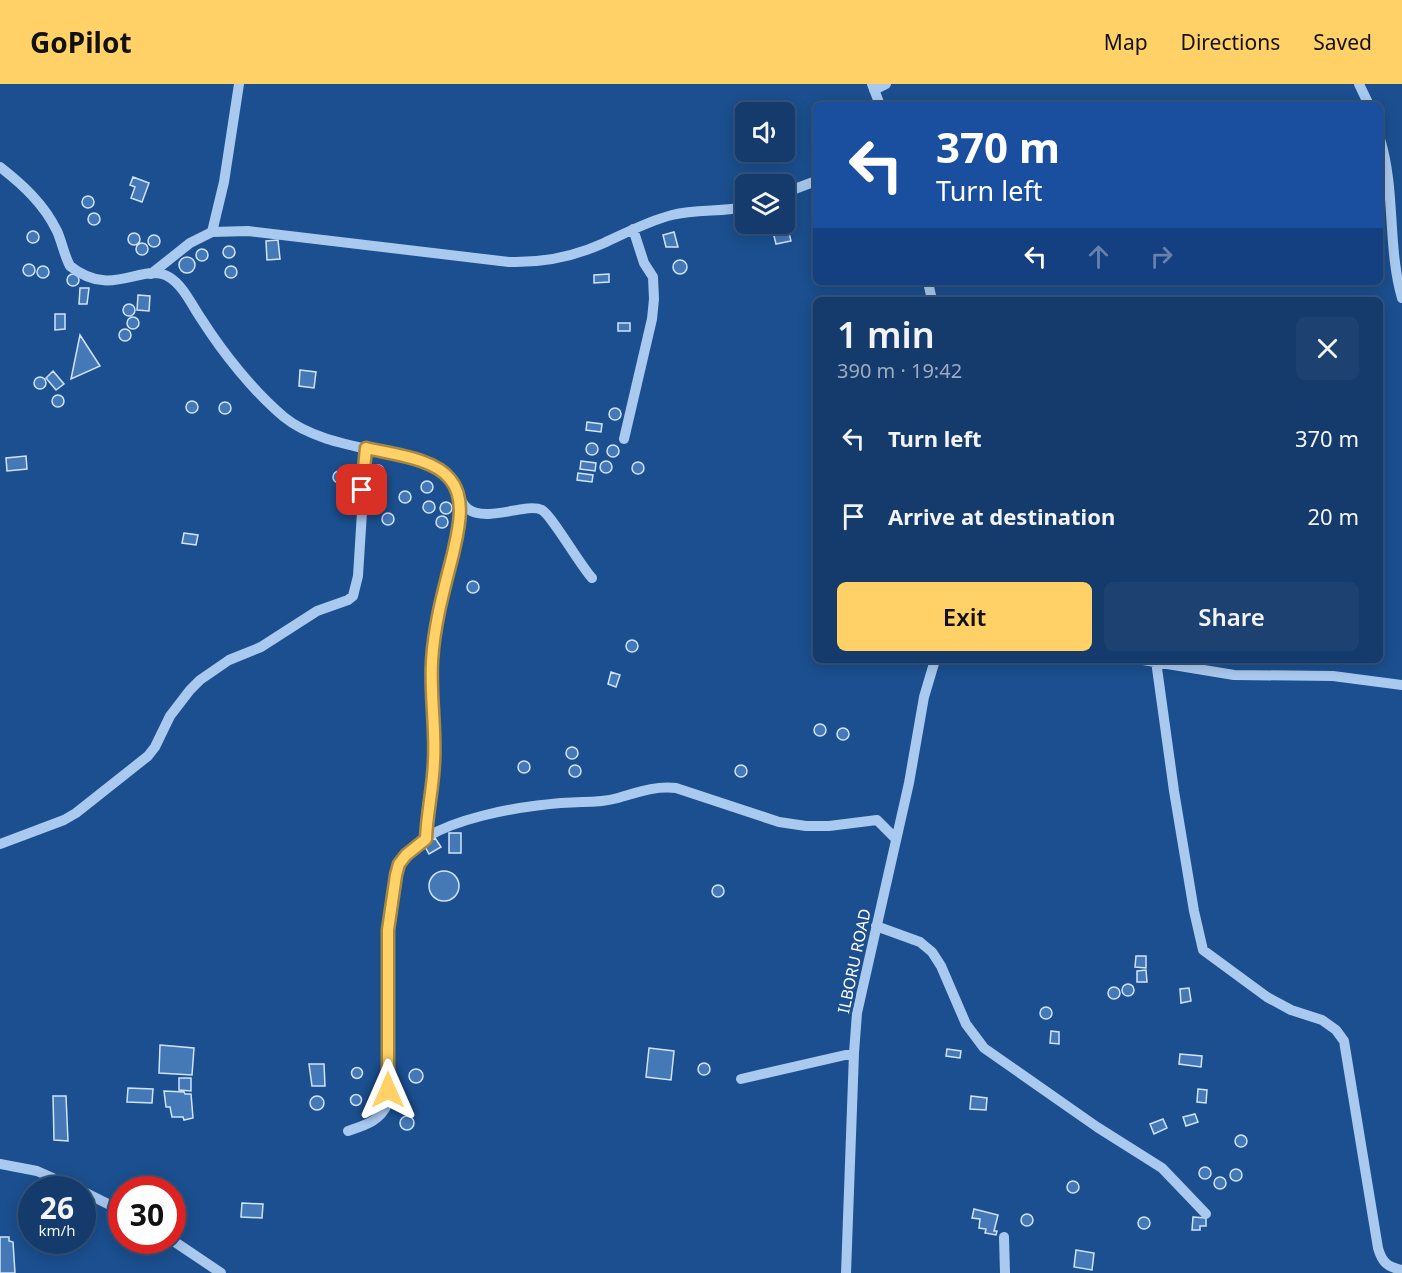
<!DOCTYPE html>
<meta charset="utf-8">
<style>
:root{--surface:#143b6b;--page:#1d4271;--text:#f1f3f6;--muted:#9dadc1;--line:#33557e;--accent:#ffd166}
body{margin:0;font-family:"Noto Sans",sans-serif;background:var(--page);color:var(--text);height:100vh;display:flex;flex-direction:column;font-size:22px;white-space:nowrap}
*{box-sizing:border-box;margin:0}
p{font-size:20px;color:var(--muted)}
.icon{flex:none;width:33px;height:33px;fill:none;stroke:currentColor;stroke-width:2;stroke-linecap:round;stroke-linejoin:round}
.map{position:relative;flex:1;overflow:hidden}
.drawer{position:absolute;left:813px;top:213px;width:570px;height:366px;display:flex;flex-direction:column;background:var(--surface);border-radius:9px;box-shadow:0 3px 15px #0003,0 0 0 2px var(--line)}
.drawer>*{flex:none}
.guide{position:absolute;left:813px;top:18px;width:570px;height:183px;border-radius:9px;box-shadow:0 3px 15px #0003,0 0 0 2px var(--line);background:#1a4fa0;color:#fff;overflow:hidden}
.buttons{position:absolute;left:735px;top:18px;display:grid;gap:12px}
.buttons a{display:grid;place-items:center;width:60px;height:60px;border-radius:9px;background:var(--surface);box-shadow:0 3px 15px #0003,0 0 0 2px var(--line);font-size:30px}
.speed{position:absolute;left:18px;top:1092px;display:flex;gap:12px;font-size:30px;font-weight:700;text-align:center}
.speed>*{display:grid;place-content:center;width:78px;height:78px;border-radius:50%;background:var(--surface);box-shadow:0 3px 15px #0003,0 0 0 2px var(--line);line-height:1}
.speed small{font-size:15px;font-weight:400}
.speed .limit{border:9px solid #d22;background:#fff;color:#111}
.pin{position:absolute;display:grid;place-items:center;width:51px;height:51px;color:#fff;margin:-26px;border-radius:12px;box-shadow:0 3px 9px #0006}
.me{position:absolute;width:66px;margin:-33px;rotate:0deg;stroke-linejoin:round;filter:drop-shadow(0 0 4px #0008)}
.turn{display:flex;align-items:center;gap:21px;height:126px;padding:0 24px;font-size:27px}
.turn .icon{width:78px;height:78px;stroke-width:2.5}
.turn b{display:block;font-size:42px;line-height:51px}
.lanes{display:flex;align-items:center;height:57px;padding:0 24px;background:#0003;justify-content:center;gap:30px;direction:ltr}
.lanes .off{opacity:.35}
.round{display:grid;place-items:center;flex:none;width:63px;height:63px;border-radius:9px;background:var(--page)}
.headline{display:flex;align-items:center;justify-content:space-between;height:102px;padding:0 24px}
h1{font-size:36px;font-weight:600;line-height:45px}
.cta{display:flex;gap:12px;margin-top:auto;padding:12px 24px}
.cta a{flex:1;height:69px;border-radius:9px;background:var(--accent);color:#111;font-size:24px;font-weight:600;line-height:69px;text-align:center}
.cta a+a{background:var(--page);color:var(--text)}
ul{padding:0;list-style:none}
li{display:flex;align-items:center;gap:18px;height:78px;padding:0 24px}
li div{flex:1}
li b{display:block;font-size:22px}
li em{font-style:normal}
header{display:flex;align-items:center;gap:36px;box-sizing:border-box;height:84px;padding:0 30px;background:var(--accent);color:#111}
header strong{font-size:28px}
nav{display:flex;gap:33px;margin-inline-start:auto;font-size:21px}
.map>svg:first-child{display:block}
</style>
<header>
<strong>GoPilot</strong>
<nav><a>Map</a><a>Directions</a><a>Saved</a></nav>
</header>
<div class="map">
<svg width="1402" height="1189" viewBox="0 0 1402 1189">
<rect width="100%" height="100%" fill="#1b4f8f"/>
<!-- building -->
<path fill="#4478b7" stroke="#cfe3fa" stroke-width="1.5" d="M133,93L149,99L142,118L131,114L135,103L130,101Z
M82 118a6 6 0 1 1 12 0a6 6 0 1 1-12 0Z
M88 135a6 6 0 1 1 12 0a6 6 0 1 1-12 0Z
M788,145L791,157L776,160L773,148Z
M27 153a6 6 0 1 1 12 0a6 6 0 1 1-12 0Z
M674,148L678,163H666L663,151Z
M128 155a6 6 0 1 1 12 0a6 6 0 1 1-12 0Z
M148 157a6 6 0 1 1 12 0a6 6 0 1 1-12 0Z
M278,156L280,175L267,176L266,157Z
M136 165a6 6 0 1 1 12 0a6 6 0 1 1-12 0Z
M223 168a6 6 0 1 1 12 0a6 6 0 1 1-12 0Z
M196 171a6 6 0 1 1 12 0a6 6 0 1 1-12 0Z
M179 181a8 8 0 1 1 16 0a8 8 0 1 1-16 0Z
M673 183a7 7 0 1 1 14 0a7 7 0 1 1-14 0Z
M23 186a6 6 0 1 1 12 0a6 6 0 1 1-12 0Z
M225 188a6 6 0 1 1 12 0a6 6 0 1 1-12 0Z
M37 188a6 6 0 1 1 12 0a6 6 0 1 1-12 0Z
M609,190V198L594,199V191Z
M67 196a6 6 0 1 1 12 0a6 6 0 1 1-12 0Z
M80,204H89L87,220H79Z
M138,211L150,212L149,227L137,226Z
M123 226a6 6 0 1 1 12 0a6 6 0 1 1-12 0Z
M55,230H65V245L55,246Z
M127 239a6 6 0 1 1 12 0a6 6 0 1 1-12 0Z
M618,239H630V247H618Z
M119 251a6 6 0 1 1 12 0a6 6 0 1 1-12 0Z
M80,251L100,282L71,295Z
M300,286L316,288L314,304L299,302Z
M53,287L64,300L56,306L46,294Z
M34 299a6 6 0 1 1 12 0a6 6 0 1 1-12 0Z
M52 317a6 6 0 1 1 12 0a6 6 0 1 1-12 0Z
M186 323a6 6 0 1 1 12 0a6 6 0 1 1-12 0Z
M219 324a6 6 0 1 1 12 0a6 6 0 1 1-12 0Z
M609 330a6 6 0 1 1 12 0a6 6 0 1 1-12 0Z
M587,338L602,340L601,348L586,346Z
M586 365a6 6 0 1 1 12 0a6 6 0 1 1-12 0Z
M607 367a6 6 0 1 1 12 0a6 6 0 1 1-12 0Z
M26,372L27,385L7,387L6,374Z
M581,377L596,379L595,387L580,385Z
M600 383a6 6 0 1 1 12 0a6 6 0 1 1-12 0Z
M632 384a6 6 0 1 1 12 0a6 6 0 1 1-12 0Z
M372 387a6 6 0 1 1 12 0a6 6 0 1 1-12 0Z
M333 393a6 6 0 1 1 12 0a6 6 0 1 1-12 0Z
M578,389L593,391L592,398L577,396Z
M421 403a6 6 0 1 1 12 0a6 6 0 1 1-12 0Z
M399 413a6 6 0 1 1 12 0a6 6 0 1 1-12 0Z
M423 423a6 6 0 1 1 12 0a6 6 0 1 1-12 0Z
M440 424a6 6 0 1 1 12 0a6 6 0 1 1-12 0Z
M382 435a6 6 0 1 1 12 0a6 6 0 1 1-12 0Z
M436 438a6 6 0 1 1 12 0a6 6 0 1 1-12 0Z
M184,449L198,451L196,461L182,459Z
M467 503a6 6 0 1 1 12 0a6 6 0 1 1-12 0Z
M626 562a6 6 0 1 1 12 0a6 6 0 1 1-12 0Z
M611,588L620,591L616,603L608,600Z
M814 646a6 6 0 1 1 12 0a6 6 0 1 1-12 0Z
M837 650a6 6 0 1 1 12 0a6 6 0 1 1-12 0Z
M566 669a6 6 0 1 1 12 0a6 6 0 1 1-12 0Z
M518 683a6 6 0 1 1 12 0a6 6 0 1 1-12 0Z
M569 687a6 6 0 1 1 12 0a6 6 0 1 1-12 0Z
M735 687a6 6 0 1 1 12 0a6 6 0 1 1-12 0Z
M449,749H461V769H449Z
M435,754L441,763L429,770L424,761Z
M429 802a15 15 0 1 1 30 0a15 15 0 1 1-30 0Z
M712 807a6 6 0 1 1 12 0a6 6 0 1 1-12 0Z
M1136,872H1146V884L1135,883Z
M1146,886L1147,898H1137V887Z
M1122 906a6 6 0 1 1 12 0a6 6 0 1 1-12 0Z
M1108 909a6 6 0 1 1 12 0a6 6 0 1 1-12 0Z
M1189,904L1191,917L1181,919L1180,905Z
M1040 929a6 6 0 1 1 12 0a6 6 0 1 1-12 0Z
M1051,947L1059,948V960L1050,959Z
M160,961L194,964L192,991L159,989Z
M649,964L674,967L671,996L646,993Z
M947,965L961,967L960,974L946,972Z
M1180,970L1202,972L1201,983L1179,980Z
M698 985a6 6 0 1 1 12 0a6 6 0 1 1-12 0Z
M309,980H324L325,1002H312Z
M351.5 989a5.5 5.5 0 1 1 11 0a5.5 5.5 0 1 1-11 0Z
M409 992a7 7 0 1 1 14 0a7 7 0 1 1-14 0Z
M179,994H191V1007L179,1006Z
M128,1004L153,1005L152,1019L127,1018Z
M1198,1005L1207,1006L1206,1019L1197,1018Z
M164,1007L184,1008L185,1010H191L193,1034L184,1036L183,1033H172L170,1023H166Z
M350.5 1016a5.5 5.5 0 1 1 11 0a5.5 5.5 0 1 1-11 0Z
M310 1019a7 7 0 1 1 14 0a7 7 0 1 1-14 0Z
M53,1012H66L68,1057L54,1056Z
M971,1012L987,1014L986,1026L970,1025Z
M1195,1030L1198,1038L1186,1042L1183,1033Z
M400 1039a7 7 0 1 1 14 0a7 7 0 1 1-14 0Z
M1163,1035L1167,1044L1154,1050L1150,1040Z
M1235 1057a6 6 0 1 1 12 0a6 6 0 1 1-12 0Z
M1199 1089a6 6 0 1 1 12 0a6 6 0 1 1-12 0Z
M1230 1091a6 6 0 1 1 12 0a6 6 0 1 1-12 0Z
M1214 1099a6 6 0 1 1 12 0a6 6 0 1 1-12 0Z
M1067 1103a6 6 0 1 1 12 0a6 6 0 1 1-12 0Z
M242,1119L263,1120L262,1134L241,1133Z
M974,1125L998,1131L994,1147H997L996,1151L985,1149L986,1145L979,1144L980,1135L972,1134Z
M1021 1136a6 6 0 1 1 12 0a6 6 0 1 1-12 0Z
M1193,1133L1206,1134V1142H1200V1146H1192Z
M1138 1139a6 6 0 1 1 12 0a6 6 0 1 1-12 0Z
M0,1153H9V1157L13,1158L15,1189H0Z
M1076,1166L1094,1169L1092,1186L1074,1183Z"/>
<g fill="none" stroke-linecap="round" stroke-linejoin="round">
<!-- minor -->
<path stroke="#a9c9ee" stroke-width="10" d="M872,0L880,21
M1359,0L1369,21
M874,6L886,0
M1380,55C1396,107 1387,162 1402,214
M0,83C23,101 44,120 57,147C62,158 64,171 70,182C112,216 143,177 169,193C184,202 192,222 202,236C223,269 254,308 284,333C312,356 356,362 391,370C411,374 434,378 449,393C474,417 450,478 443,507C437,536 431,567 431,597C431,622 435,648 434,674C434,691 430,707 427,723C426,734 426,745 426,755
M784,109L816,97
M212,148L224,98L239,0
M151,190L190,159L212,148L248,147L509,178C543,179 573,173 604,159C626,149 648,137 672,131C696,125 721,128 746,123
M928,198L932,216
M624,355L652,235L654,215L653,193L644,179L633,145
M459,414C462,417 464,422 468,425C481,435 508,427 523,425C529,424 536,423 542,426C552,432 580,481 592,494
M1143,576L1234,591L1333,592L1402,601
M1156,577L1174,707L1194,827L1203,866L1267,913L1291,926L1322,936L1336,946L1344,957L1378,1164C1382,1178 1387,1183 1402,1186
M0,760L64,736L76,729L148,672L155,663L170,632L190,606L200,596L229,576L261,563L317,527L348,516L353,512L358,492L366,364
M876,842L920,858L932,868L941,882L966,940L984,964L1097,1043L1162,1084L1206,1130
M741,995L854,969
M348,1047C366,1041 380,1037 388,1019C390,951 383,883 393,816C395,804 394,791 399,780C423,733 536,719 582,718C594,718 607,717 618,714C639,708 654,702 676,704L779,738L806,742H829L877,736L895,754
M0,1080L37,1087L80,1106
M82,1107L122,1127
M1004,1153L1005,1189
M172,1156L221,1189
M846,1189L854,969L857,929L909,699L924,613L935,576"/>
</g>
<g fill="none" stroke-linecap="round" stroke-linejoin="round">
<!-- route casing -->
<g stroke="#a68842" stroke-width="15">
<path id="route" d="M362,406L366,364C390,370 434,374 450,395C467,415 458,447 453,470C444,505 434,541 432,577C430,611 436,644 434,678C433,704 427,729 426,755L406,771L399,780L396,791L388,846V1006"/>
</g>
<!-- route -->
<use href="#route" stroke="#ffd166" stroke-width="10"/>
</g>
<g text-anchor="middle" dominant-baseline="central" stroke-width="6" stroke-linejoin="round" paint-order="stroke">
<!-- street labels -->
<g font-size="16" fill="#fff" stroke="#1b4f8f">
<text transform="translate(854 877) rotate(-78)">ILBORU ROAD</text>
</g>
</g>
</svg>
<div class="buttons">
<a><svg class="icon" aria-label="sound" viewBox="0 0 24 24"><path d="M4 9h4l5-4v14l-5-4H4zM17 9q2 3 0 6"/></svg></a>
<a><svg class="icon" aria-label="layers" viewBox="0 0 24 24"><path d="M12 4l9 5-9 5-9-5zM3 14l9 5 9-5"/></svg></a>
</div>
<div class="speed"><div>26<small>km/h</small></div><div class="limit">30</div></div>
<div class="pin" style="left:362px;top:406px;background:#d93025"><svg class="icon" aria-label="arrive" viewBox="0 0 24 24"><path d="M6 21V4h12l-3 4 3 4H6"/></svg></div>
<svg class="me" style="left:388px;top:1006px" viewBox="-20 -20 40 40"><path d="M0-17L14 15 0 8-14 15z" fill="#ffd166" stroke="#fff" stroke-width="4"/></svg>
<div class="guide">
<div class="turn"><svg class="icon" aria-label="left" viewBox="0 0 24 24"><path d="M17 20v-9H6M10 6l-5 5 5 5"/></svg><div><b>370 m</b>Turn left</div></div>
<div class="lanes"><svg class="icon" aria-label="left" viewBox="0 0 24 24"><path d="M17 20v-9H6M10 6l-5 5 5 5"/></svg><svg class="icon off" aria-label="ahead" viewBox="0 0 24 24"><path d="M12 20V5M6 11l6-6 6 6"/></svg><svg class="icon off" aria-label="right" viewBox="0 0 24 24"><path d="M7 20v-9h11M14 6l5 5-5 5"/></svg></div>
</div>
<section class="drawer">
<div class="headline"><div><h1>1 min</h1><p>390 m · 19:42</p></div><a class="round"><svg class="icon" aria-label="close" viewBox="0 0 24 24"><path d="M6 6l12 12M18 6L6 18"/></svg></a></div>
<ul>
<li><svg class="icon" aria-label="left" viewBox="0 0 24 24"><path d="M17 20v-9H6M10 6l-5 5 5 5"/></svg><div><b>Turn left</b></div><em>370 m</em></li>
<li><svg class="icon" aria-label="arrive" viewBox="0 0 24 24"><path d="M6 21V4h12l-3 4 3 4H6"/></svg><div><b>Arrive at destination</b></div><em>20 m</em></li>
</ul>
<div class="cta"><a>Exit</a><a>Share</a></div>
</section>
</div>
